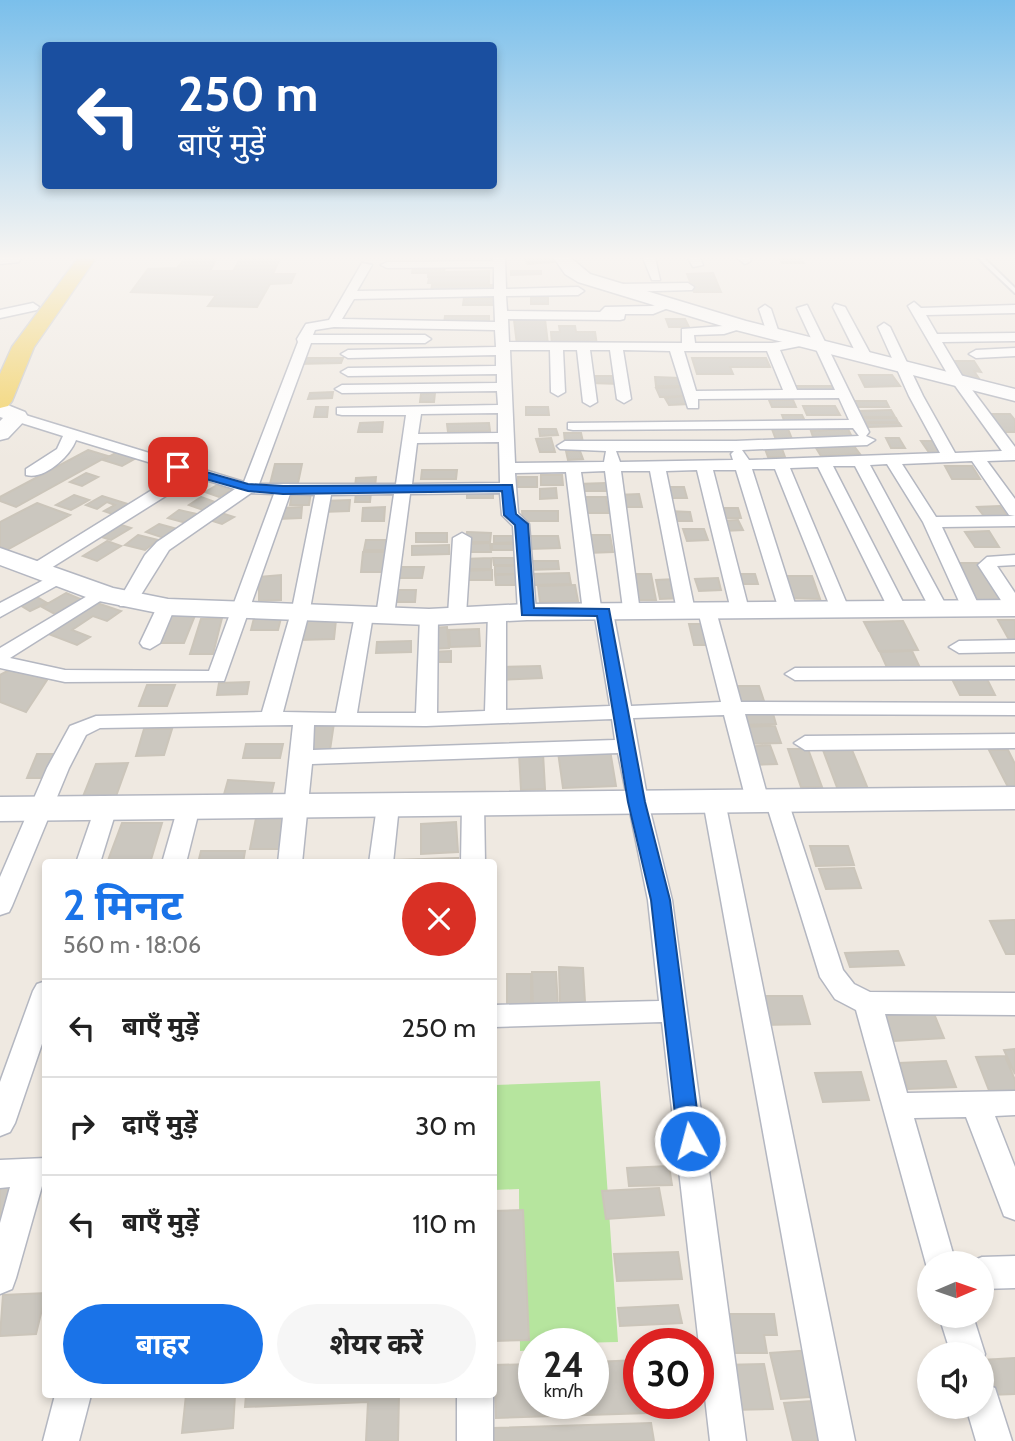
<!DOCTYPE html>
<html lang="hi">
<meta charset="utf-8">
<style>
:root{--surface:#fff;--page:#f6f6f6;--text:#222;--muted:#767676;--line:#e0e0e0;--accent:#1a73e8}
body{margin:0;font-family:Cabin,"Noto Sans Devanagari",sans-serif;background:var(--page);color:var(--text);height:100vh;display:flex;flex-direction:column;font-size:26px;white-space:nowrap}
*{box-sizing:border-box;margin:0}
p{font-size:23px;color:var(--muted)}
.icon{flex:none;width:38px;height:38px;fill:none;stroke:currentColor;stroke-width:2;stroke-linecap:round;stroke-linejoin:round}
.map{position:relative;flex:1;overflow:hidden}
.drawer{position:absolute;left:42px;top:859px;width:455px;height:539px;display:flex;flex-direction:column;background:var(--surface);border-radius:7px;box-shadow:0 4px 10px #0003}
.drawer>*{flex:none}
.top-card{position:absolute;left:42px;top:42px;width:455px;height:147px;border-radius:7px;box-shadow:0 4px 10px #0003;background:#1a4fa0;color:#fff;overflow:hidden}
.needle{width:46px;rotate:88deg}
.tools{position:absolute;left:917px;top:1251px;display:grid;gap:14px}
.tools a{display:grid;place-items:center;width:77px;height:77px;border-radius:50%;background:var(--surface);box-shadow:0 4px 10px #0003;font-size:35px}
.speed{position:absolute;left:518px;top:1328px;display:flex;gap:14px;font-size:35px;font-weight:700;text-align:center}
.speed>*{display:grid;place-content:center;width:91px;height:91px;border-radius:50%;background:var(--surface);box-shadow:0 4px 10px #0003;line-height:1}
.speed small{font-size:18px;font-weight:400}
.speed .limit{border:10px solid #d22;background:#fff;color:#111}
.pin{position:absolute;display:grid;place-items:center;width:60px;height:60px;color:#fff;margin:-30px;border-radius:14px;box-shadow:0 4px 10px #0006}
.me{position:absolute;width:77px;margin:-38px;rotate:353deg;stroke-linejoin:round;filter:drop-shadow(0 0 5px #0008)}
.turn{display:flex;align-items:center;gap:24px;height:147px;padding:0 21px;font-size:32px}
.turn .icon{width:91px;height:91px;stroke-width:2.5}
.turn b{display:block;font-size:49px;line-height:60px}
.round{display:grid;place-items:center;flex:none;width:74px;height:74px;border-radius:37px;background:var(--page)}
.headline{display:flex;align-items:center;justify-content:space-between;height:119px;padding:0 21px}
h1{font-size:42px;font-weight:700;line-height:52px;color:var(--accent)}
.cta{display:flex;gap:14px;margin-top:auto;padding:14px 21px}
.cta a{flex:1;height:80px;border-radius:42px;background:var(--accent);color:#fff;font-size:28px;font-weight:700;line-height:80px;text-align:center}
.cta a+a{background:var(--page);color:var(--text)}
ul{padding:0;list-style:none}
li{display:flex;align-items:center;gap:21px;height:98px;padding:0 21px;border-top:2px solid var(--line)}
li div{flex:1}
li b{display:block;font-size:26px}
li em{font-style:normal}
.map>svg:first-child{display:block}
</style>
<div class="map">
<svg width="1015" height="1441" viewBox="0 0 1015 1441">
<rect width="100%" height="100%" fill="#efe9e1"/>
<!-- green -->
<path fill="#b6e59e" d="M600,1081L618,1342L534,1344V1350L520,1351L519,1189L494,1190V1085Z"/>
<!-- building -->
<path fill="#cbc7bf" stroke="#cbc5ba" stroke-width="2" d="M185,258H217L210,271H233L241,258H280L273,274H295L291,283L270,284L257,307L208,306L216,295L131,292L148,269L177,268Z
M524,258H552L555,262L528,264Z
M779,258H801L804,263H782Z
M413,267H445L444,273H412Z
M489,271V277H428V274L446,272Z
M511,271H541V274L511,275Z
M713,273L721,292H694L687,274Z
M429,278H489V283H428Z
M432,285H497V292H431Z
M531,297H548V304H531Z
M464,298H495L496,305H463Z
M445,316H489V324H444Z
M545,319L548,344L517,345L514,320Z
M666,319H685L689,327H669Z
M559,326H575L576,332H595L597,345H552L551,332H560Z
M298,358H343L341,363L297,364Z
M692,358H766L770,367H730L733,374H697Z
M948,361H974L981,372L974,371L982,383L959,379Z
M859,375H892L900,386L865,387Z
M589,376H619L620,384L590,383Z
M655,377L680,378L682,386H656Z
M790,386H834L837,393H793Z
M682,387L686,396L660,397L656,388Z
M333,392L332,398L308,399L310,393Z
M435,393L434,402H420L421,394Z
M684,396L689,404L669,405L665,398Z
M769,400H793L796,407H772Z
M854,401H886L889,407H858Z
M803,406H835L840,415H807Z
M316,407H328L327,417H314Z
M526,407H548L549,415H526Z
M891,410L895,417H863L859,411Z
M986,414H1010L1015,420V432H998Z
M782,415H802L806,423H785Z
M863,418H896L898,422H866Z
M383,422L382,432H358L360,423Z
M489,423L490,431L448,432L447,424Z
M866,423H899L901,426L868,427Z
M539,429H556L558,435L540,436Z
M772,429H788L792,439L776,440Z
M848,429L852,437L814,440L811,431Z
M564,433H581L583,442H565Z
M551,438L555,452H540L536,439Z
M886,438H899L905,448H891Z
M921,441H937L946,453L930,454Z
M764,446H781L785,457H768Z
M854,446L860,454L821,456L816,448Z
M88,450L108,456L16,507L0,501V497Z
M119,451L138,457L122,466L103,460Z
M566,451H580L583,459L568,460Z
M275,464H302L297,488H269Z
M945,466H972L980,479H952Z
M422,470H457L456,479H421Z
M86,473L98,477L82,486L70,482Z
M541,475H562L563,485H541Z
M376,477L375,487H355L356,478Z
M518,477H537V487H518Z
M606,483L608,491H579L577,484Z
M217,485L231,490L219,497L205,492Z
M663,487H684L687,498H666Z
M556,488L557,498L540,499V489Z
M311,492L309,505H290L292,493Z
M356,492H371L370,502H355Z
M467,492H493V498H467Z
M639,494L642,507H620L617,495Z
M74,495L89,500L71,510L56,505Z
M102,496L128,504L112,514L104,511L115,505L107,502L97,509L86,505Z
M201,497L215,502L203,510L189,505Z
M580,497H606L609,513H582Z
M350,500L349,511L322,512L323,501Z
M37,503L70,515L7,550L0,547V522Z
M1000,506L1010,520H987L977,507Z
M302,507L301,518L278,519L279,508Z
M385,507L384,521H362L363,508Z
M716,508H738L741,518H718Z
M179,510L197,514L186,523L168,518Z
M522,511H558V521H523Z
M668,511L690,512L692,521H670Z
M218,512L234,517L222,524L206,519Z
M738,520L743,530L722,531L719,521Z
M115,523L131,528L111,540L95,535Z
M159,524L177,529L164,538L146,532Z
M683,529H704L708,540L687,541Z
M989,531L999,547H975L965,532Z
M467,532L491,533L490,542H466Z
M416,533H447V542H416Z
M138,535L158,540L145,550L125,545Z
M584,535H610L613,552L587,553Z
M494,536H519L520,542L494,543Z
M528,536H558L560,548L529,549Z
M366,540H390L389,550H364Z
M107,541L121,546L97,561L83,556Z
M490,543L491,552H464V544Z
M492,544H519V550H492Z
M449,545V554L412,555V546Z
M363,552H388L387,572H361Z
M491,558V569H462V559Z
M493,558H520L521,565H494Z
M527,561H558L559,569L527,570Z
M953,563H982L1006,600L976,601Z
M495,566H520L521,574H495Z
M395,567H424L422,578H394Z
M492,570V580H462V571Z
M569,573L571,584L531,585L530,574Z
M521,574L522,585H496L495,575Z
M629,574H651L656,600H633Z
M732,574H755L758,584H735Z
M281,575V600L259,601V577Z
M778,576H812L820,599L785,598Z
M718,578L721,590L699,591L695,579Z
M677,579L682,598L660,599L656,580Z
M575,585L578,601L540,602L538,586Z
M391,590H416L415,602H390Z
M66,593L80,599L55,614L42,607Z
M32,594L47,603L30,611L15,602Z
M94,602L121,611L107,621L93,616L72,630L90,637L77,645L46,633Z
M170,612L196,613L184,643H158Z
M255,614H282L278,630H251Z
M222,618L213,654H190L201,619Z
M336,620L334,639L299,640L302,621Z
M998,620H1015V645H1012Z
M903,621L918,650L879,651L864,622Z
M689,624H709L714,645H694Z
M447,627L449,648L430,649L429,628Z
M479,629L480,646L450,647L449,630Z
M411,641V652L376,653L377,642Z
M451,651V662H430V652Z
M912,651L922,672H889L880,652Z
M540,666L542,678L500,680L498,667Z
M13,668L47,680L26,712L0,702V675Z
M952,679H987L995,695H960Z
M249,682L247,694L217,695L219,683Z
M147,685H175L167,706H139Z
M731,686H759L764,701L736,702Z
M735,710H772L776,724L739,725Z
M334,723L330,750H304L309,724Z
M775,726L781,743L744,744L739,727Z
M144,729H172L164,755L136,756Z
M246,744H283L280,758H243Z
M770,745L777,764L751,765L745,747Z
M788,749H808L822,787H801Z
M610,750L616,786L563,788L558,752Z
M823,750H852L868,789L838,790Z
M989,750H1008L1015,764V787H1008Z
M543,753L545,789L521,790L519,754Z
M37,754H56L47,778H27Z
M128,763L115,799H82L96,764Z
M228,780L274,783L270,800L223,798Z
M256,818H285L280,849H250Z
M456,822L458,852L421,854V824Z
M122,823H162L150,863H107Z
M810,846H848L854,865L816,866Z
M201,851H245L243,863H198Z
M458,858V863H391V860Z
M854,868L861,888L826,889L819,869Z
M1015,920V954H1006L990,921Z
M898,951L904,965L850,967L845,953Z
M559,967L583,968L585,1002H560Z
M532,972H556L558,1008H533Z
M507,974H531V1009H507Z
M756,996H802L810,1024L762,1025Z
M932,1009L944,1038L894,1041L883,1012Z
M1015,1049V1074L1004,1050Z
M1005,1056L1015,1080V1098H992L976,1057Z
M946,1061L956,1087L908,1089L899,1063Z
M861,1072L869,1100L823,1102L815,1073Z
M669,1166L672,1185L629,1186L627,1168Z
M0,1187H23L0,1263Z
M659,1188L664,1215L606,1219L602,1191Z
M523,1210L529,1340L494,1341V1211Z
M678,1252L682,1279L617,1281L614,1254Z
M46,1293L36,1334L0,1336L3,1295Z
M678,1305L682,1323L620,1326L618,1308Z
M719,1314H774L777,1335H764L767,1353H724Z
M813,1350L824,1396L781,1399L770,1353Z
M711,1353L717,1388L698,1389V1354Z
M1015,1358V1394L989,1395L982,1376V1360Z
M639,1360V1404H648L649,1413L496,1418L494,1365L534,1364V1404H593V1362Z
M764,1364L773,1409L729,1410L722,1365Z
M186,1395H235L233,1428L182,1433Z
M246,1395H399L398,1441H366L368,1402L245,1407Z
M813,1401L824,1441H793L784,1403Z
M651,1423L654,1441H493V1428Z"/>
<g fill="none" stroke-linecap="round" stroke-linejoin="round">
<!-- lane casing -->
<g stroke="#b4b7c1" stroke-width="4">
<path id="lane" d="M978,258H984L1015,288V293Z"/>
</g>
<!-- street casing -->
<g stroke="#b4b7c1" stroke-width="3">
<path id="street" d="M493,258H505L506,289L578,287L584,291L578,295L506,296L507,311L600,312L605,307L652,306L672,300L678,304L653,314H625L624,319L620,320L508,319L509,342L682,343V329L723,326L739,321L745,325L743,328L724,334L694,335L695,343H772L810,338V344L780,350L797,390H835L797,308L807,305L869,432L866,436L875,440L867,445L742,450L749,460L940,453L909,396L878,327L884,323L890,327L923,396L955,453L1002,451L951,380L908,306L914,302L921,308L1015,305V313L926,315L937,334L1015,333V341L942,342L964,379L1015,447V460L987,461L1015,499V516L1009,515L972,461L902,464L936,517L1015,516V526L942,527L980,608L978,612L971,614L962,608L923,522L887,464L870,465L947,607L945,611H931L929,607L855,466H833L906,608L904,612H890L888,608L818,467L790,468L849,609L847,613H833L831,609L775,469H752L797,610L795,614H781L779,610L736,470H713L749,610L740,616L731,610L697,470L666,471L695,611L686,617L677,611L650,471H621L640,612L638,616H624L605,471L581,472L601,607L611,608L613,612L631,706L721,702L698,611L707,605L716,611L741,702L1015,703V715L745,714L768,798L777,793L785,796L788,801L843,970L854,984L870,992L1015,993V1015L885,1014L907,1093L1015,1091V1115L995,1116L1015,1167V1220L1004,1216L966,1117L914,1118L956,1264H929V1275L856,1010L835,999L820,977L766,803L757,808L749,805L746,800L724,715L633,718L648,802L672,900L746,1441H710L662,1022L494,1027V1005L659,1001L648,900L618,753L312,764L302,863H278L293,725L100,728L86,735L69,768L12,906L9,912L0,915V877L47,768L70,726L96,716L262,712L292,609L315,495L290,494L224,681L65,682L0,668V648L99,589L108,594L105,598L10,658L65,670L209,671L274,494L251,493L169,550L134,606H120L118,602L145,555L157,542L235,489L196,477L43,573H31L28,569L31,565L181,472L76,440C70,456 45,480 26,475V469L57,449L63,436L12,420V414H22L244,482L298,342L297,339L306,324L329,320L362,263L372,265L357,291L494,289V267L387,268L381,265L387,262L493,261ZM494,296L495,322L342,319L354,299ZM334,327L495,330L496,347L348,350L341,354L348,358L496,355V366L348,368L341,372L348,376L497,374V383L342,385L335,389L342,393L497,391L498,405L337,408V414L342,415H406L396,484H259L311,343H425L431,339L425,335H313L315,330ZM510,350H550L551,392L558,396L565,392L563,350H577L583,402L590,406L597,402L590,350H610L617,399L624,403L631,399L623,350L670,351L688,408H698V399L839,398L849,420L568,423V429L573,430L853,428L859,436L736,441H565L557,446L560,449L606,451L604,462L515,463ZM684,351H767L783,390L696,391ZM498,413V433L418,434L421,414ZM499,442L500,483L412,484L417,443ZM616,451H734L731,454L733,460L620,462ZM566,472L583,612L585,616L595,617L610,706L506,710V613L497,607L488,613L485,711L437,713L438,617L429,611L420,617L416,713H357L373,615L364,609L355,615L336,713L283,712L310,609L331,495L394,494L376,616L385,622L394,616L410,494L500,493L502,515L513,526L518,612L527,618L536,612L529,524L518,513L515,473ZM612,719L615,740L313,750L314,725L426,726Z
M643,258H655L660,280H652Z
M688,258H700L703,265L693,267Z
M737,258H749L751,261L745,264Z
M688,283L694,287L692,290L620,292L614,288L620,284Z
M33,303L39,307L37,310L0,318V310Z
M835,304L845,307L871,355L869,358L857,355L833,307Z
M765,305L771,309L779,333L778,336L767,333L759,309Z
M1015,348V356L976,358L969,354L976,350Z
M462,533L471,538L466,615L457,621L448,615L453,538Z
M1015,555V565L997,566L1015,593V613L1008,611L978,565L987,557Z
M59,572L65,573L68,577L65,581L0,617V603Z
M166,601L175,607L160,643L150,649L143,647L140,643L157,607Z
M1015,640V652L959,653L949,647L959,641Z
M1015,667V679L795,680L785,674L795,668Z
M1015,734V748L805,750L794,743L805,736Z
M714,793L722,796L725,801L855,1441H819L703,801L706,796Z
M473,796L481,799L484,804L485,863H461L462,804L465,799Z
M388,798L396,801L399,806L393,863H369L377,806L380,801Z
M189,799L197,802L200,807L186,863H162L178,807L181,802Z
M106,800L114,803L117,808L100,863H76L95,808L98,803Z
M46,981V1032L15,1123L10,1132L0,1136V1082L33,991L37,984Z
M46,1158V1186H42L16,1278L12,1289L0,1294V1223L10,1187L0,1188V1160Z
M1015,1256V1288L982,1289V1264L970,1262L982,1257Z
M939,1316H973L985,1354L982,1362V1354H951Z
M982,1383L995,1388L1012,1441H976L966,1407H982Z
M55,1395H91L79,1441H43Z
M457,1395H493V1441H457Z"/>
</g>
<!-- secondary casing -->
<g stroke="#b4b7c1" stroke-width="3">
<path id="secondary" d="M0,258H21L19,262L0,264Z
M554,258H571L590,274L746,321L1015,389V401L732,329L578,282L565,274Z
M0,402L25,412L28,417L8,438L0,440V421L3,418L0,417Z
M0,548L113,588L168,599L429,609L527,604L1015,600V616L527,620L429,625L168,615L94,600L0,565Z
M1015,787V809L0,821V797Z"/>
</g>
<!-- primary casing -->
<g stroke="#c9c9c9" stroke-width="3">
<path id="primary" d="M78,258H96L34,347L12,401L8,406L0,408V374L12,347Z"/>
</g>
<!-- lane -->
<use href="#lane" fill="#fff" fill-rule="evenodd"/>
<!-- street -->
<use href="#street" fill="#fff" fill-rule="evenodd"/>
<!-- secondary -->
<use href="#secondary" fill="#fff" fill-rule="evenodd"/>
<!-- primary -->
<use href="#primary" fill="#f2d163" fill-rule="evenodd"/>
</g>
<!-- sky -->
<linearGradient id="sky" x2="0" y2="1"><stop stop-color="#7abfeb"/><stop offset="0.56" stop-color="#f8f5f2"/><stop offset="1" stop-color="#f8f5f2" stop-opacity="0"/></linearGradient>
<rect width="1015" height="460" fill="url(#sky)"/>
<!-- route -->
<path fill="#1a73e8" stroke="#114b97" stroke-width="2" d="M178,464L248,484L283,486L512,485L516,514L528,524L534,608L609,609L645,802L670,900L701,1141L698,1148L690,1151L682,1148L678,1141L651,900L628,802L597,616L522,615L515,525L504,515L502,491L283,494L248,491L174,470V465Z"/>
</svg>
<div class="tools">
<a><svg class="needle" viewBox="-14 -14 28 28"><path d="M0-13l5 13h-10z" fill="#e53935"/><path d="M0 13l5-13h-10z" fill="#767676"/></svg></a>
<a><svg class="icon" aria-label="sound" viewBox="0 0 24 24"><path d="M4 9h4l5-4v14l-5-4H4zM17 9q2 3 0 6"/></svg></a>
</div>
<div class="speed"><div>24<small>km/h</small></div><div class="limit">30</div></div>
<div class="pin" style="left:178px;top:467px;background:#d93025"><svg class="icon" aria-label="arrive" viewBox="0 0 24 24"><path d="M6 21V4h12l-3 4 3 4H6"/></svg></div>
<svg class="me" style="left:690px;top:1141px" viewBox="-20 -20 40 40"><circle r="17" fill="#1a73e8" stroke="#fff" stroke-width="3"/><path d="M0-11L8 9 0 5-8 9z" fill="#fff"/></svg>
<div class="top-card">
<div class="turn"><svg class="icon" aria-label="left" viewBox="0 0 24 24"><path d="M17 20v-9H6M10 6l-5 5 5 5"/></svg><div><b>250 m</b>बाएँ मुड़ें</div></div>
</div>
<section class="drawer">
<div class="headline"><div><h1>2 मिनट</h1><p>560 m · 18:06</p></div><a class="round" style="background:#d93025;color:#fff"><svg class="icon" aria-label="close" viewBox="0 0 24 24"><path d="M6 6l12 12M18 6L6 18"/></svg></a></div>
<ul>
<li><svg class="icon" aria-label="left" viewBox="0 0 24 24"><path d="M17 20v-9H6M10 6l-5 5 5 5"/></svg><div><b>बाएँ मुड़ें</b></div><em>250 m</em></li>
<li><svg class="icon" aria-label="right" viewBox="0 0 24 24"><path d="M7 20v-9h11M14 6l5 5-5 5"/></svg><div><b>दाएँ मुड़ें</b></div><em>30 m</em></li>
<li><svg class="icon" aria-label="left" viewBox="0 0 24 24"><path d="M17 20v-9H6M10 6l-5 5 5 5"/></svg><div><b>बाएँ मुड़ें</b></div><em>110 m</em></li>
</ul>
<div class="cta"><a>बाहर</a><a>शेयर करें</a></div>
</section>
</div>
